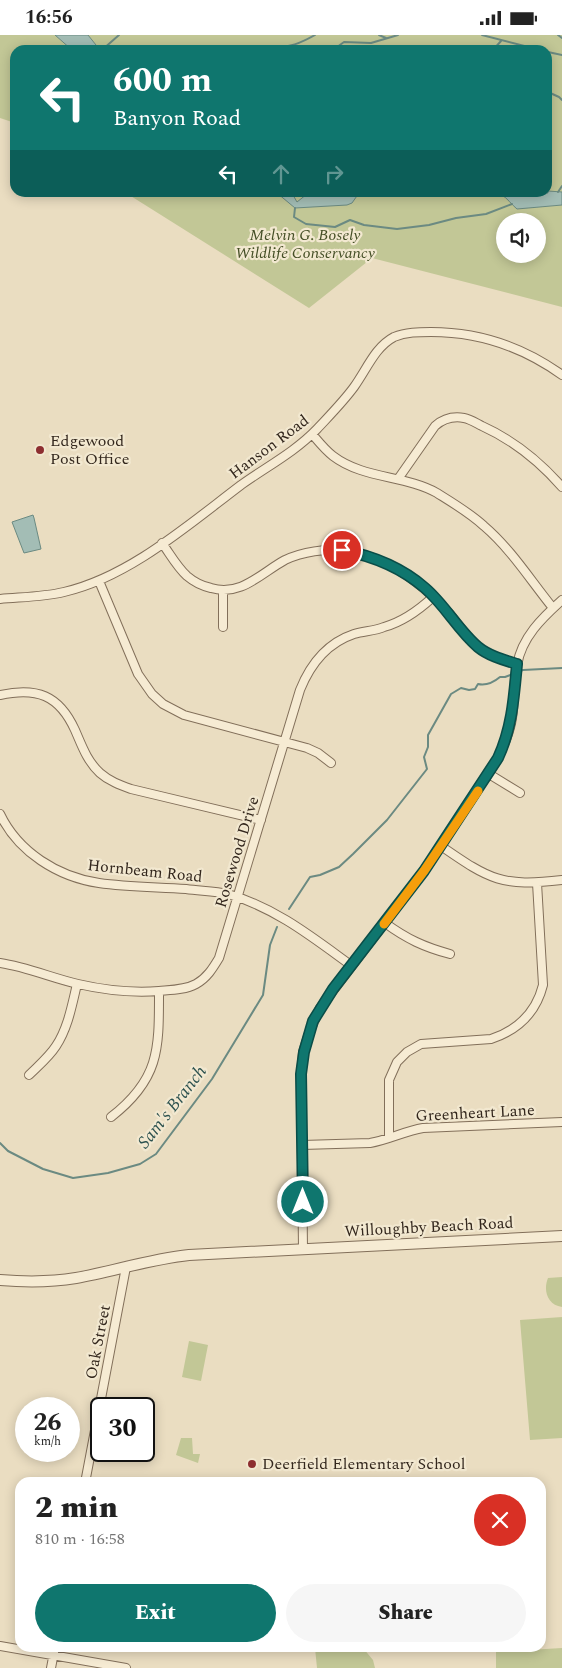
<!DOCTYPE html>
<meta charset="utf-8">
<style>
:root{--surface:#fff;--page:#f6f6f6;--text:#222;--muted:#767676;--accent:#0f766e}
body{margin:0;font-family:Spectral,serif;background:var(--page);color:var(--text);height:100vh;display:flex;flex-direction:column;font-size:19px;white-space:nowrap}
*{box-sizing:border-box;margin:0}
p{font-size:16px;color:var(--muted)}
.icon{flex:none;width:28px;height:28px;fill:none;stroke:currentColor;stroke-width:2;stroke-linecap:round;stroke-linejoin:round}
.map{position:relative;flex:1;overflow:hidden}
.details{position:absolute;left:15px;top:1442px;width:531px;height:175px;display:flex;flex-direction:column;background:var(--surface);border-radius:15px;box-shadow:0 2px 12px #0003}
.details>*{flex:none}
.banner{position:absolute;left:10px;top:10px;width:542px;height:152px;border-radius:15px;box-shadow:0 2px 12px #0003;background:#0f766e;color:#fff;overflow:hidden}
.controls{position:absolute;left:496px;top:178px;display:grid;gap:10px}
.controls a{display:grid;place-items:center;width:50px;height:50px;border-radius:50%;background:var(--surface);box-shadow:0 2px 12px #0003;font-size:25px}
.speed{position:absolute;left:15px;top:1362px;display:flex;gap:10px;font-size:25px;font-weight:700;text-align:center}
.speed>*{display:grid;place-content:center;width:65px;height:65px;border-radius:50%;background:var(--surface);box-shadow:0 2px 12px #0003;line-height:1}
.speed small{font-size:12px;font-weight:400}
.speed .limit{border:2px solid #111;border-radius:8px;background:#fff;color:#111}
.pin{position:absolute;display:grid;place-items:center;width:42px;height:42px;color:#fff;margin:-21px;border:2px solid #fff;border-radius:50%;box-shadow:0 1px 5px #0007}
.me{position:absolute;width:55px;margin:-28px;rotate:0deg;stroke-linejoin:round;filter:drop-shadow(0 0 4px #0008)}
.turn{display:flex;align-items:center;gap:18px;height:105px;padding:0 20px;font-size:22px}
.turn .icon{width:65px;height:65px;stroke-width:2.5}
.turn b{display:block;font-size:35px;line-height:42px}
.lanes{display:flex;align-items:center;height:48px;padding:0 20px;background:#0003;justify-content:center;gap:25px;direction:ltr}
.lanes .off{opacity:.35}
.round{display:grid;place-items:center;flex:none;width:52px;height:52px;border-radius:26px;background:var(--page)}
.summary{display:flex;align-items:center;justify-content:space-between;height:85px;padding:0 20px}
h1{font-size:30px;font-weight:800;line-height:38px}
.cta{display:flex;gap:10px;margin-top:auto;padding:10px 20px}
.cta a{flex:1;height:58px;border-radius:30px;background:var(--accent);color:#fff;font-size:20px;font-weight:800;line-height:58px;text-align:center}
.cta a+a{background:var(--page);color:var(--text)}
.status{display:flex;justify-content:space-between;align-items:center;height:35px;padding:0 25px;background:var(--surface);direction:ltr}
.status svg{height:14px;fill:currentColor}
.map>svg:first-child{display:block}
</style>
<div class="status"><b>16:56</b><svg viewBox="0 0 49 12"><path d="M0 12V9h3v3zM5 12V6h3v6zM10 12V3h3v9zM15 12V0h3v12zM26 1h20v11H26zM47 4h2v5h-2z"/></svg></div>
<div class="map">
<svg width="562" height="1633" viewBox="0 0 562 1633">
<rect width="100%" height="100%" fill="#eaddc1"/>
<!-- green -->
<path fill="#c2c796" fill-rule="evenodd" d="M0,0H562V272L372,223L309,273L126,158H548V15H15V88L0,83ZM505,186H538V219H505Z
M562,1242V1272C547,1270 543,1255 548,1243Z
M562,1282V1403L530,1405L520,1285Z
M189,1306L208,1310L201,1346L182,1342Z
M181,1403H192L193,1419H200L198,1428L176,1420Z
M315,1613H363L373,1625L375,1633H317Z
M562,1613V1633H496V1617Z"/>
<!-- water -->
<path fill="#a3bdb5" stroke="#6b8a82" d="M55,0H88L100,15H72Z
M548,156L562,157V170L517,174C512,170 507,163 502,160C489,154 472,163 459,158H511C522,160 536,158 548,158Z
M277,158H298L293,160L297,167L307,159L306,158H359L352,168L347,170L295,173Z
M33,480L34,483L41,514L24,518L12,487Z"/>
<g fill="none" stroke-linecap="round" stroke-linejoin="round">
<!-- stream -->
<path stroke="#6b8a82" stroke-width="2" d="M379,0L386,3
M482,0L540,15
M558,0L562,3
M102,15L119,0
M268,15L273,12C289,13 301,8 315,0
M333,15L344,7L371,8L398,0
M493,15L501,6
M548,17L562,20
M548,57L559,62L562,65
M558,157L562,151
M295,173L294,182L306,189L335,192L350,185L364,190L397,194L429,190L456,183L486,179L512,169
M517,637L523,635L562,633
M289,874L310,842L320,840L339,832L353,819L387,785L427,734L424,722L428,712V700L451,659L461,653L469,655L475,654L478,649C487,651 494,647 500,642H505L513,639
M0,1108L8,1116L43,1134L73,1143L108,1138L140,1129L156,1119L212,1044L263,960L270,910L277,892"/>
<!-- minor casing -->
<g stroke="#826f5a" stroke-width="10">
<path id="minor" d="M312,399C318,406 325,415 333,421C363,444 405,440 437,458C453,468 470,478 484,491C511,514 531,546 553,573
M398,444L435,391C443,384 453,381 464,383C470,384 476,388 482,391C513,405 540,427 562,452
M162,508C170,519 177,532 187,541C194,547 202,551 211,553C241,562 261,538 285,525C302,517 326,513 345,516C387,521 421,547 449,578C459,590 467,603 479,613C490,621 504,625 517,629
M99,546L138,639L152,659L163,669L184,680L307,713L318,718L331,728
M0,564C21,562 43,562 64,557C129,542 188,490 241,450C266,432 295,417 317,394C330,380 343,367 354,352C367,334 375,312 394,302C406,297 419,297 431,297C479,297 523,312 562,340
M223,592V556
M0,660C37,652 59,660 75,695C82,711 87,726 100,738C109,746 120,750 131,754L261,785
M489,739L520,758
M0,779C18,817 58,842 99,848C127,852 157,852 186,854C200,856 214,856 228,859C276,873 312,902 352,931
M441,811C490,845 502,852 562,845
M385,888C407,904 424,912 450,919
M0,928C27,932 52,943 78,949C104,955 132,958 159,956C171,955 185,955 196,949C207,943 213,933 219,923L300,655C310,630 327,608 354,599C364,596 375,596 384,592C402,587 420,574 433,562
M29,1040C38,1031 49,1022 56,1011C68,993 72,970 77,949
M111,1082C160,1044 159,1014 159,956
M389,1103V1045L397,1027L407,1017L421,1009L491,1004C518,995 536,978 543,950L537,848
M302,1110L370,1108C388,1105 405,1096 423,1093L562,1087
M303,1214L301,1039L303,1017L309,998L320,973L424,836L498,723C504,710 510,697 512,683C515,666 513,647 517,630C522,602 542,583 562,565
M85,1448L126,1232
M0,1611L126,1633
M51,1633L55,1612"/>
</g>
<!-- tertiary casing -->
<g stroke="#826f5a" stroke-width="12">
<path id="tertiary" d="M0,1245C24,1247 52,1247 76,1243C114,1236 151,1224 189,1220L562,1201"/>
</g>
<!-- minor -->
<use href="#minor" stroke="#f6ebd3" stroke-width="8"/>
<!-- tertiary -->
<use href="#tertiary" stroke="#f6ebd3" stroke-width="10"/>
</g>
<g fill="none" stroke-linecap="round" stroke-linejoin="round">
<!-- route casing -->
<g stroke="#0a4d48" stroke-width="12">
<path id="route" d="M303,1167L301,1039L304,1017L313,986L333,954L424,836L498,723C512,693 514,662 517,629C504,625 489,621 478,612C458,595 445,570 425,553C401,532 373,521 342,515"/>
</g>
<!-- route -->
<use href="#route" stroke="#0f766e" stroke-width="9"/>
<!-- slow -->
<path stroke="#f59e0b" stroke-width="9" d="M384,889L424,836L478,756"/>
</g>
<!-- markers -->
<g fill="#8d2e30" stroke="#f2e8d0" stroke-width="2">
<circle cx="40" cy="415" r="5"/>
<circle cx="252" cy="1429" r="5"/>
</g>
<g text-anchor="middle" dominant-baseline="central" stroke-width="4.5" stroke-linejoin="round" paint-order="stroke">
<!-- park labels -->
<g font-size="16" font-style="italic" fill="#444e25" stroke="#f2e8d0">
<text x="305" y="200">Melvin G. Bosely<tspan x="305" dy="18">Wildlife Conservancy</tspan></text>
</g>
<!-- poi labels -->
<g font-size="16" fill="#33271d" stroke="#f2e8d0" text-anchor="start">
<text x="50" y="406">Edgewood<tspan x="50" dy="18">Post Office</tspan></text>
<text x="262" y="1429">Deerfield Elementary School</text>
</g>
<!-- street labels -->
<g font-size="16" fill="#33271d" stroke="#f2e8d0">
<text transform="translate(269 412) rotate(-37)">Hanson Road</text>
<text transform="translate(237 817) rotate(-73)">Rosewood Drive</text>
<text transform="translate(145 836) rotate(6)">Hornbeam Road</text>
<text transform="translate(475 1078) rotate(-3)">Greenheart Lane</text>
<text transform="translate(429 1192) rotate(-3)">Willoughby Beach Road</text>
<text transform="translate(98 1307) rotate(-79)">Oak Street</text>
</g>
<!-- water labels -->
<g font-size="18" font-style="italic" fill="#2d524f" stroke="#f2e8d0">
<text transform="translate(172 1072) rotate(-52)">Sam's Branch</text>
</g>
</g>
</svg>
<div class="controls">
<a><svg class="icon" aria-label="sound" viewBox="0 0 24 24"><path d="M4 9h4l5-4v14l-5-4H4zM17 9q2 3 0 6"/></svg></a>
</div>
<div class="speed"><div>26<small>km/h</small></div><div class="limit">30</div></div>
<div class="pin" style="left:342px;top:515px;background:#d93025"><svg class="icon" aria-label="arrive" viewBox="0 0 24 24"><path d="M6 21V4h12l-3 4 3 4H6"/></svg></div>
<svg class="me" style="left:303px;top:1167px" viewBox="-20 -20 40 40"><circle r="17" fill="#0f766e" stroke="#fff" stroke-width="3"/><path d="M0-11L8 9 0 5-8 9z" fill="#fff"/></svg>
<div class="banner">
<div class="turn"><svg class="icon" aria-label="left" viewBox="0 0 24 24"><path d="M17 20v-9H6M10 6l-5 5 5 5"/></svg><div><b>600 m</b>Banyon Road</div></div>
<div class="lanes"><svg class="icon" aria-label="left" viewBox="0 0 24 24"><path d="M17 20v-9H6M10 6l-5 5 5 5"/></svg><svg class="icon off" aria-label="ahead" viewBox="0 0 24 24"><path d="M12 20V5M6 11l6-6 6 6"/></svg><svg class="icon off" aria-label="right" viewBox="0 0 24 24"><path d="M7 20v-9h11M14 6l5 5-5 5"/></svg></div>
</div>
<section class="details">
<div class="summary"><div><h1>2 min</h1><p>810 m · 16:58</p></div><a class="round" style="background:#d93025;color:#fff"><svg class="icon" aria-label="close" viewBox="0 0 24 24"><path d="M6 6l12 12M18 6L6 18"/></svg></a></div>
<div class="cta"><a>Exit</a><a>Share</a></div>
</section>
</div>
